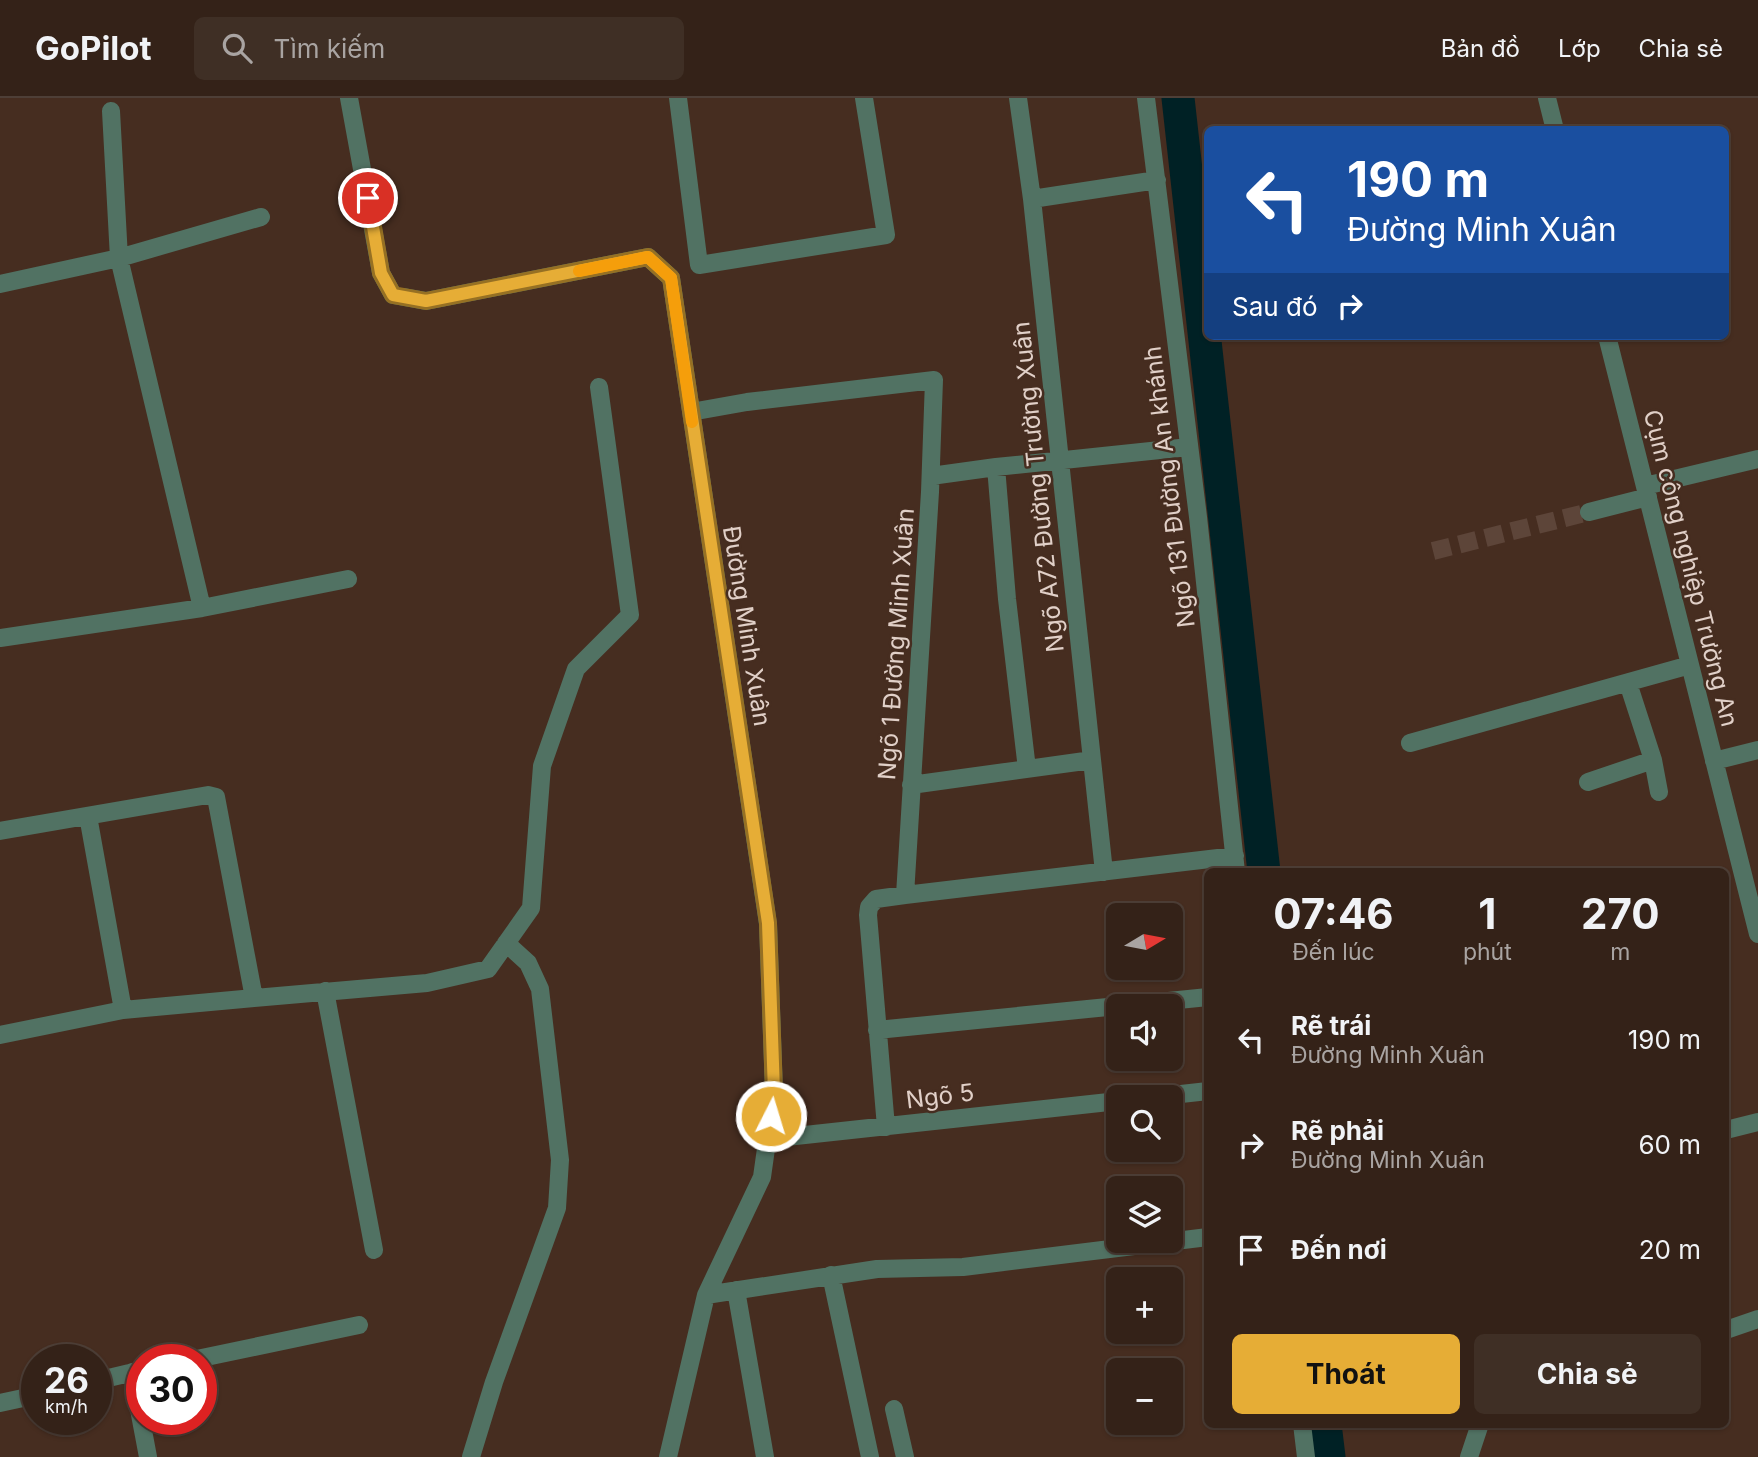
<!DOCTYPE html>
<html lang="vi">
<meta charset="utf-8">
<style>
:root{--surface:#342218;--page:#3f2f25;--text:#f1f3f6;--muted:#a9a4a2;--line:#4e3f37;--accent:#e6ad36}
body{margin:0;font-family:Inter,sans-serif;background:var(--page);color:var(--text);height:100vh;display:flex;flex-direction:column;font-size:26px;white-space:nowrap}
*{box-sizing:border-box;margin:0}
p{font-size:23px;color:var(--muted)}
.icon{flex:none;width:38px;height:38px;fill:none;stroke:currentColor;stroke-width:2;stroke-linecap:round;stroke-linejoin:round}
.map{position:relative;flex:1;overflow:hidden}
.panel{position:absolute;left:1204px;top:770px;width:525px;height:560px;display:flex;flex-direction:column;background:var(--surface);border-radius:10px;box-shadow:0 2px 5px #0004,0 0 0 2px var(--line)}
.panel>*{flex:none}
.hud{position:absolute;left:1204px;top:28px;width:525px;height:214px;border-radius:10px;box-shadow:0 2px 5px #0004,0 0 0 2px var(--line);background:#1a4fa0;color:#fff;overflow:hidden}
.needle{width:46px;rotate:80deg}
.buttons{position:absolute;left:1106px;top:805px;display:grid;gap:14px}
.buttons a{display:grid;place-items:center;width:77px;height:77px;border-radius:10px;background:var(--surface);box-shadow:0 2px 5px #0004,0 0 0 2px var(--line);font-size:35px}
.speed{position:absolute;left:21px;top:1246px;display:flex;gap:14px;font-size:35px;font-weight:700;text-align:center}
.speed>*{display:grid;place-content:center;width:91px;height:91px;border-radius:50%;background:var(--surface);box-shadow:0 2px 5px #0004,0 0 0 2px var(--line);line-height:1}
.speed small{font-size:18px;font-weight:400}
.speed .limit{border:10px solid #d22;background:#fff;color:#111}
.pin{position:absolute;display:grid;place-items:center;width:60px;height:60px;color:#fff;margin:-30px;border:4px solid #fff;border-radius:50%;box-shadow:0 2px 7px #0007}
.me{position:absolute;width:77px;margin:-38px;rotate:5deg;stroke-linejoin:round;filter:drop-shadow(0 0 5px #0008)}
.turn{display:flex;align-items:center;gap:24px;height:147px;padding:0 28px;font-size:32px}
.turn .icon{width:91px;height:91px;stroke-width:2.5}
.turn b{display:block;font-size:49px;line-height:60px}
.then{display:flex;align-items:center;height:66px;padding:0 28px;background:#0003;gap:14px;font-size:26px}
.eta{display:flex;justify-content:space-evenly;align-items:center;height:119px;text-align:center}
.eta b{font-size:42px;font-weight:700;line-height:49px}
.cta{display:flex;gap:14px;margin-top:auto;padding:14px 28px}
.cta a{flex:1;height:80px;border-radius:10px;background:var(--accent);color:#111;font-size:28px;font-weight:700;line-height:80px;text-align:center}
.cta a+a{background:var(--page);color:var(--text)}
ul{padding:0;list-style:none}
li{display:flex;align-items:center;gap:21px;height:105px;padding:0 28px}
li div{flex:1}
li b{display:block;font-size:26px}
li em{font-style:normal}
header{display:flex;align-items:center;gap:42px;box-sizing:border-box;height:98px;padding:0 35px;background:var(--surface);border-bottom:2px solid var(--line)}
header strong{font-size:33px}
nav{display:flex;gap:38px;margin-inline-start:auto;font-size:24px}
.search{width:490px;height:63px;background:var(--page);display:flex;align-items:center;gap:18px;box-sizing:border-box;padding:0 24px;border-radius:10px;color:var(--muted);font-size:26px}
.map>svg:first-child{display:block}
</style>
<header>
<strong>GoPilot</strong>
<div class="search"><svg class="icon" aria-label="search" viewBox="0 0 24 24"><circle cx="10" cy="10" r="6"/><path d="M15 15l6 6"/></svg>Tìm kiếm</div>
<nav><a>Bản đồ</a><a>Lớp</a><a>Chia sẻ</a></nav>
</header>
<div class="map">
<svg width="1758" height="1359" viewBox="0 0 1758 1359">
<rect width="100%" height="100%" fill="#462d20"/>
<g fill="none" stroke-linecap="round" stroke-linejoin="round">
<!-- canal -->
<path stroke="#002125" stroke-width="33" d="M1178,0L1264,774
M1325,1326L1329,1359"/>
<!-- minor-tunnel -->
<path stroke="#5d4539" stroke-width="18" stroke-dasharray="18 9" stroke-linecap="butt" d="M1433,453L1589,414"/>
<!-- minor -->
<path stroke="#517263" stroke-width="18" d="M349,0L381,175L393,197L426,203L648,159L671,180L768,826L774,994L762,1079L706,1197L668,1359
M678,0L699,167L886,137L864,0
M1018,0L1032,101L1104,774
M1146,0L1198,419L1236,774
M1547,0L1555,32
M111,13L119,160L202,510
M1032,101L1157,82
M0,186L119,160L261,119
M1607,238L1758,836
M691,314L747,304L934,282L930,394L905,797L876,801L869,809L868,817L886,1029
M931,378L996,369
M1645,388L1758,361
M1589,414L1648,399
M0,540L202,510L348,481
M1628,585L1653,662L1659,694
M1410,645L1690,567
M1714,663L1758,652
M1027,671L1007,501L996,369L1189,349
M1588,684L1653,662
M911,687L1092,662
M88,718L123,912
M0,733L208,697L216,699L254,900L427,885L488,871L531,810L542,668L576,571L630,517L599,289
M905,797L1235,758
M325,893L374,1152
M1119,908L1208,899
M877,932L1118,908
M0,937L123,912L254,900
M1154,999L1208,993
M1726,1032L1758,1024
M768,1041L1118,1003
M831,1177L870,1359
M736,1192L765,1359
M706,1197L877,1171L963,1169L1208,1139
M1726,1232L1758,1221
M192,1262L359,1227
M132,1274L148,1359
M96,1283L142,1272
M0,1305L37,1297
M894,1311L905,1359
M1302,1326L1306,1359
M471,1359L494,1284L557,1110L560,1062L540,891L528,865L506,845
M1469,1359L1480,1326"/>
</g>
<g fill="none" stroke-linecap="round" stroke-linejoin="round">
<!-- route casing -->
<g stroke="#967023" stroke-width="18">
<path id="route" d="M368,100L381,175L393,197L426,203L648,159L671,180L768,825L774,994L771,1018"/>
</g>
<!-- route -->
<use href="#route" stroke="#e6ad36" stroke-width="12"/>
<!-- slow -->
<path stroke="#f59e0b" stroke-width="12" d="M579,173L648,159L671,180L692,324"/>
</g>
<g text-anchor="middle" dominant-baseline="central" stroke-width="5" stroke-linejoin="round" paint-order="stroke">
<!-- street labels -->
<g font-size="24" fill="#e1d0c8" stroke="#462d20">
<text transform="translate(1038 389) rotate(-96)">Ngõ A72 Đường Trường Xuân</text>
<text transform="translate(1169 389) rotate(-97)">Ngõ 131 Đường An khánh</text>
<text transform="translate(1691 470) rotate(76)">Cụm công nghiệp Trường An</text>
<text transform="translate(747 528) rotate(81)">Đường Minh Xuân</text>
<text transform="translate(896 546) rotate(-86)">Ngõ 1 Đường Minh Xuân</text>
<text transform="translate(940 998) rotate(-7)">Ngõ 5</text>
</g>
</g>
</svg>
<div class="buttons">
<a><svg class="needle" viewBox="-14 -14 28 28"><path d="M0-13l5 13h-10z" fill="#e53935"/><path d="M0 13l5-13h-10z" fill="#a9a4a2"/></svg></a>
<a><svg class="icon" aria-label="sound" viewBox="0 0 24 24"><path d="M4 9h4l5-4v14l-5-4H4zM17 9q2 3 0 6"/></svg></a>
<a><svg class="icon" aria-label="search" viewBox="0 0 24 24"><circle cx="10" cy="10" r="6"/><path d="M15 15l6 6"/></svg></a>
<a><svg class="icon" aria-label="layers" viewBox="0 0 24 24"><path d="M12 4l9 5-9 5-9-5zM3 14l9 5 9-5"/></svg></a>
<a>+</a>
<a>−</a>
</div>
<div class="speed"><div>26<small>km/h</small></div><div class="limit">30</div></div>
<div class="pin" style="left:368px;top:100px;background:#d93025"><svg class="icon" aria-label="arrive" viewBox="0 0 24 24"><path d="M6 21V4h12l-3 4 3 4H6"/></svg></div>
<svg class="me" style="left:771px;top:1018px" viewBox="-20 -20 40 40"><circle r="17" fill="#e6ad36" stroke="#fff" stroke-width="3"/><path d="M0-11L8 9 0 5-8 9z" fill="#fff"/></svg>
<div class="hud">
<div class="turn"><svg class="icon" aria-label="left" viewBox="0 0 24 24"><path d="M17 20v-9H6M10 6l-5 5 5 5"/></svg><div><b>190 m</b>Đường Minh Xuân</div></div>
<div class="then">Sau đó<svg class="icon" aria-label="right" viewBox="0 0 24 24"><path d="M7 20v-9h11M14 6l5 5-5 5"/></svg></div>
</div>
<section class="panel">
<div class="eta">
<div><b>07:46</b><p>Đến lúc</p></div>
<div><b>1</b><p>phút</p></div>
<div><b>270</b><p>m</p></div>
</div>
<ul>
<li><svg class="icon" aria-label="left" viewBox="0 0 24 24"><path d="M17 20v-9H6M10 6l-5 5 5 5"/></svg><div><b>Rẽ trái</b><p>Đường Minh Xuân</p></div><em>190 m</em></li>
<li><svg class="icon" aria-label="right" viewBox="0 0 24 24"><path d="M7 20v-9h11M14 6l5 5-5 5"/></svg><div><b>Rẽ phải</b><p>Đường Minh Xuân</p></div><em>60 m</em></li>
<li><svg class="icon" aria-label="arrive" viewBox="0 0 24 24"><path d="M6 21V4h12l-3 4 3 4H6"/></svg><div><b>Đến nơi</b></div><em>20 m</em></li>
</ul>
<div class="cta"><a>Thoát</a><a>Chia sẻ</a></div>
</section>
</div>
